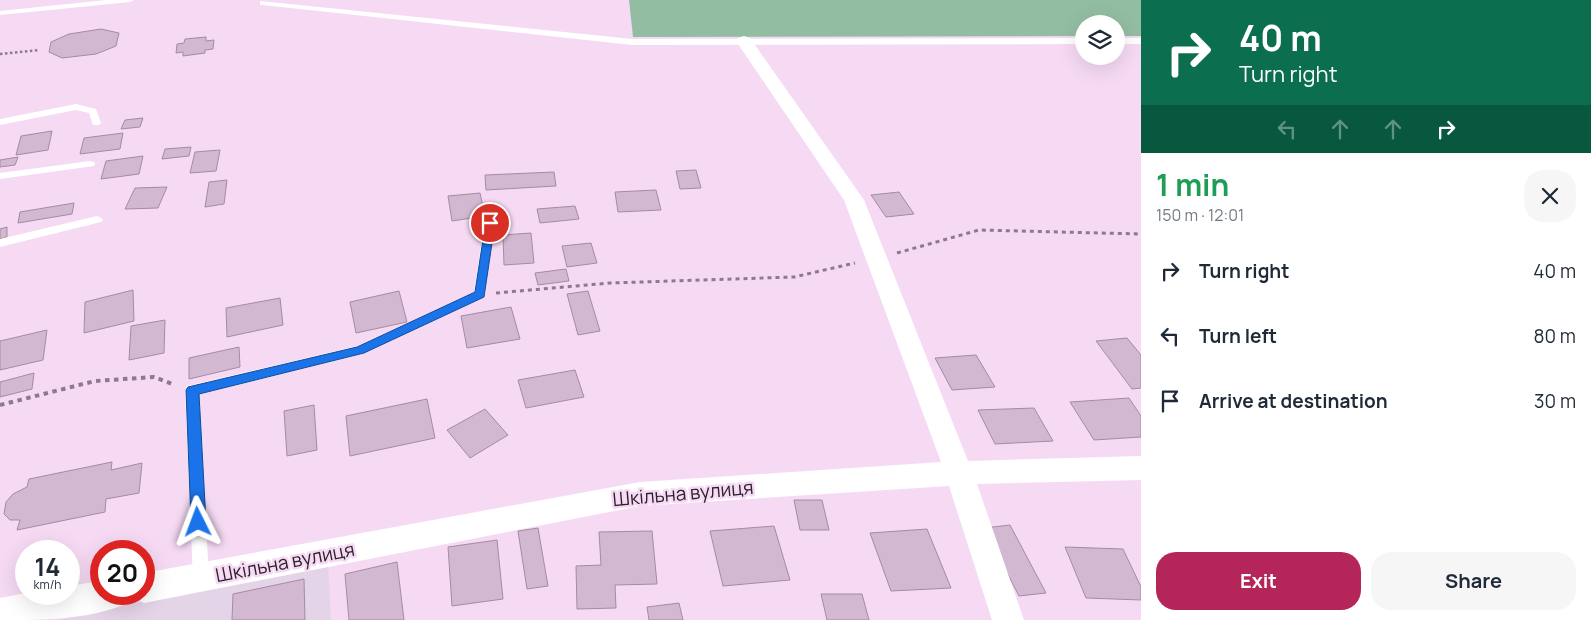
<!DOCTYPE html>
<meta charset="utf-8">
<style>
:root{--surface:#fff;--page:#f6f6f7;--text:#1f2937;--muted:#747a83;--accent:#b4255a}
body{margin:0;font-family:Manrope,sans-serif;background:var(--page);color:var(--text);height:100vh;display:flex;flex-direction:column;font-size:19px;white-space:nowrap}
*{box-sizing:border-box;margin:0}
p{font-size:16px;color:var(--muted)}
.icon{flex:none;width:28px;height:28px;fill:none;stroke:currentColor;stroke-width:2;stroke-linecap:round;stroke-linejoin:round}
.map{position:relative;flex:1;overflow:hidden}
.panel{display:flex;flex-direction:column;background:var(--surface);width:450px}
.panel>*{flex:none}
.hud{background:#0b6e4f;color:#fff;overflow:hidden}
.controls{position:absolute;left:1075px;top:15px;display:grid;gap:10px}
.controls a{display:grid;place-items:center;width:50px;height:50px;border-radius:50%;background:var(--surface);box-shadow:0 5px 20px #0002;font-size:25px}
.speed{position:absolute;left:15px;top:540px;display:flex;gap:10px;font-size:25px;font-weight:700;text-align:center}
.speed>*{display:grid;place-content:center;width:65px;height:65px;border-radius:50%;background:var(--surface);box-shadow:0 5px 20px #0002;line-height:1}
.speed small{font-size:12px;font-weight:400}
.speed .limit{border:8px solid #d22;background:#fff;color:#111}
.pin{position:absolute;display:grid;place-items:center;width:42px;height:42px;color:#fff;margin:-21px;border:2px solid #fff;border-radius:50%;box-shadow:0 1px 5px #0007}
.me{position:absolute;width:55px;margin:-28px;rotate:357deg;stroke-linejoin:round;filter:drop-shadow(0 0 4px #0008)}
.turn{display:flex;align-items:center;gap:18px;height:105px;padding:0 15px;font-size:22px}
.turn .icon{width:65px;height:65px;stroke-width:2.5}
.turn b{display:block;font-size:35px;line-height:42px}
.lanes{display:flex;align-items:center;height:48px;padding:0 15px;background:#0003;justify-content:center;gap:25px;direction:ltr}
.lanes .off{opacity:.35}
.round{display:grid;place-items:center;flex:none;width:52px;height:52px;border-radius:20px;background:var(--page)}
.headline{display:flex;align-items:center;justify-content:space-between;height:85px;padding:0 15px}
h1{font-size:30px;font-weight:700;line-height:38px;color:#1e9e55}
.button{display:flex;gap:10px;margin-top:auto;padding:10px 15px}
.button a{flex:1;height:58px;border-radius:20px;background:var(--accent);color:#fff;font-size:20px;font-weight:700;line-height:58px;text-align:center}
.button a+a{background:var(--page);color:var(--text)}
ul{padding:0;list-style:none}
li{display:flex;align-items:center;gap:15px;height:65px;padding:0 15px}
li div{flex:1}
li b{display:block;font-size:19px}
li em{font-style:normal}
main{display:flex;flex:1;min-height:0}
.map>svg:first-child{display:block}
</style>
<main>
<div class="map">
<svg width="1141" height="620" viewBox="0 0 1141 620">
<rect width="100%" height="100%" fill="#f6daf4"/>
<!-- education -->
<path fill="#e3d4e7" d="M328,561L331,620H58Z"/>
<!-- green -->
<path fill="#93bda3" d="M629,0H1141V36H1116V24H1084V36L633,37Z"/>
<!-- building -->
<path fill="#d3b8d1" stroke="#a48ba3" d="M101,29L119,33L116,46L96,54L62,58L49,52L51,42L69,34Z
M206,37V41L214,40L213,49L205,50V53L183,56V52L176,53L177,44L184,43L185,39Z
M143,118L140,127L121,129L125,120Z
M52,131L48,150L16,155L21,136Z
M123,133L120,149L80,154L84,138Z
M191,147L189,156L162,159L165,149Z
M220,150L216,171L190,173L195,152Z
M143,156L139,174L101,179L106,161Z
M18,157L15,165L0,167V160Z
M696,170L701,188L680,189L676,171Z
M554,172L556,186L486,190L485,175Z
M227,180L224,204L205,207L209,182Z
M167,187L158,208L125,209L135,188Z
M656,190L661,210L618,212L615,192Z
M899,192L914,214L886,217L871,195Z
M480,193L485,216L452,221L448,196Z
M74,203L72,214L18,223L20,212Z
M575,206L579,219L540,223L537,209Z
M7,227V237L0,239V229Z
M531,233L534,263L504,265L503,235Z
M591,243L597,263L567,267L562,246Z
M566,269L569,281L538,285L535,273Z
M133,290L134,321L84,333L85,302Z
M399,291L407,322L356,333L350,302Z
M588,291L600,331L578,335L567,294Z
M280,298L283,325L227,337L226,308Z
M511,307L520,339L467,348L461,316Z
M165,320L164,353L129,360L131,326Z
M47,330L43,360L0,370V341Z
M1127,338L1141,355V388L1132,389L1096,341Z
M239,347L240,367L189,379V358Z
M976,355L995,387L952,390L935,358Z
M575,370L584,397L526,408L518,380Z
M34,373L32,389L0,397V382Z
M1129,398L1141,416V437L1094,440L1070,402Z
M427,399L435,438L350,456L346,416Z
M314,405L317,450L287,456L284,411Z
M1034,408L1053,441L995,444L978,410Z
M485,409L508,435L470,458L447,430Z
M112,462L111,470L142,463L139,493L106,499L105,512L17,530L20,520H10L4,514L6,502L13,494L27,487L29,479Z
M794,500H822L829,530H800Z
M1010,525L1046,593L1019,596L984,528Z
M774,526L790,580L723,586L710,531Z
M538,528L548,586L527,589L518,531Z
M927,529L951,588L891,591L870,533Z
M652,531L657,584L615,585L616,608L577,609L576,566L601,565L599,532Z
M497,540L503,599L452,606L448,547Z
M1065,547L1123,549L1141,587V600L1086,598Z
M397,562L404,620H349L345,574Z
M304,579L305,620H232L233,594Z
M821,594H862L869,620H827Z
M679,603L683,620H649L647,607Z"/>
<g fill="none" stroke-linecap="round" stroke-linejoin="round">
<!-- path-far2 -->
<path stroke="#8d7a8c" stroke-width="2.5" stroke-dasharray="2.5 2.5" stroke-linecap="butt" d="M0,54L39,50"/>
<!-- path-far1 -->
<path stroke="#8d7a8c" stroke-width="3" stroke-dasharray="4 4" stroke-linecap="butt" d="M897,253L979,230L1141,234
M496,293L610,283L794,277L855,263"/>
<!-- path -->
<path stroke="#8d7a8c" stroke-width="4" stroke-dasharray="4.5 4.5" stroke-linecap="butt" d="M0,405L95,381L154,377L175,385"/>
<!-- lane -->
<path fill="#fff" fill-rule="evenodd" d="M106,0H134L130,2L0,15V11Z
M260,1L632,39L1084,38V44L632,45L263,5H260Z
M1116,38H1141V44H1116Z
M76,104L96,109L101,123L99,125H93L89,113L76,110L0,125V119Z
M90,161L94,162L95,164L94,166L0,179V173Z
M492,202L497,205L484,297L365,353L199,394L209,579L207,584L201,587L195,584L193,579L185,390L187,386L357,346L474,292L487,205Z
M97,216L101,218L103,220L101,222L0,247V239Z"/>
<!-- street -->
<path fill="#fff" fill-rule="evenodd" d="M744,36L750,38L864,200L968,461L1141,456V480L977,484L1024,620H992L949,486L640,506L144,603L133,598L131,594H144V573L640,482L941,462L844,200L736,41L738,38Z
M101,581V594H128L123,605C85,620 41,620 0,620V598L26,593L69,594V586Z"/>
</g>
<!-- route -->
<path fill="#1a73e8" stroke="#114b97" d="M486,220H490L495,223L484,297L364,353L199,394L206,522L204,527L198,528L193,527L191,522L186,390L188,387L357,347L475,292Z"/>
<g text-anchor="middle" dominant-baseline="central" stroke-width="5" stroke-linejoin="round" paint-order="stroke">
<!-- near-street labels -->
<g font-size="19" fill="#2d222c" stroke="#f6daf4">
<text transform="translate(683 493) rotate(-5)">Шкільна вулиця</text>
<text transform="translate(285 562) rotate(-11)">Шкільна вулиця</text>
</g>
</g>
</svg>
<div class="controls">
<a><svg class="icon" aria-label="layers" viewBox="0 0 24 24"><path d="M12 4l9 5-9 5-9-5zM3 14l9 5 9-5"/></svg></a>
</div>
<div class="speed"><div>14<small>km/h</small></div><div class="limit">20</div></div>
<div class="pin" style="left:490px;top:223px;background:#d93025"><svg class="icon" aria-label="arrive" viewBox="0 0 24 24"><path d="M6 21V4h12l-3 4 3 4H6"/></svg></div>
<svg class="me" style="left:198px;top:522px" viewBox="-20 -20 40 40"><path d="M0-17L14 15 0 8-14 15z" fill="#1a73e8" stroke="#fff" stroke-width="4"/></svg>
</div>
<section class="panel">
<div class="hud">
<div class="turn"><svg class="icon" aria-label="right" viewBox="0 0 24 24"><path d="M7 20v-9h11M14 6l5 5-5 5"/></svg><div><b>40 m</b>Turn right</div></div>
<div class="lanes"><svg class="icon off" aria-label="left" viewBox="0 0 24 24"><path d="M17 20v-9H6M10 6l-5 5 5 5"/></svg><svg class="icon off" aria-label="ahead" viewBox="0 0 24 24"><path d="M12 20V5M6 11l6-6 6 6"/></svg><svg class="icon off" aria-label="ahead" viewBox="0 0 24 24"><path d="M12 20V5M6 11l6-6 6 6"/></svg><svg class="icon" aria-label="right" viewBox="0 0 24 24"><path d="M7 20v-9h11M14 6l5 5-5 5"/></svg></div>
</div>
<div class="headline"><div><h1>1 min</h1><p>150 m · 12:01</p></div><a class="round"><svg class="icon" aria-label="close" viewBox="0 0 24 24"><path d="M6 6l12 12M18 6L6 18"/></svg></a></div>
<ul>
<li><svg class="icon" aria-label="right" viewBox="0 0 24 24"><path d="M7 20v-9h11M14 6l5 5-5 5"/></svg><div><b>Turn right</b></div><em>40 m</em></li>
<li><svg class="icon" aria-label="left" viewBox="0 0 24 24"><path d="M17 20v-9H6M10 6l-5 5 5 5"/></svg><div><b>Turn left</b></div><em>80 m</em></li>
<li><svg class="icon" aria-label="arrive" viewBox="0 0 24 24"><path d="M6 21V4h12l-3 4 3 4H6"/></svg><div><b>Arrive at destination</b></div><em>30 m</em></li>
</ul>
<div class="button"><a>Exit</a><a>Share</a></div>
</section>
</main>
